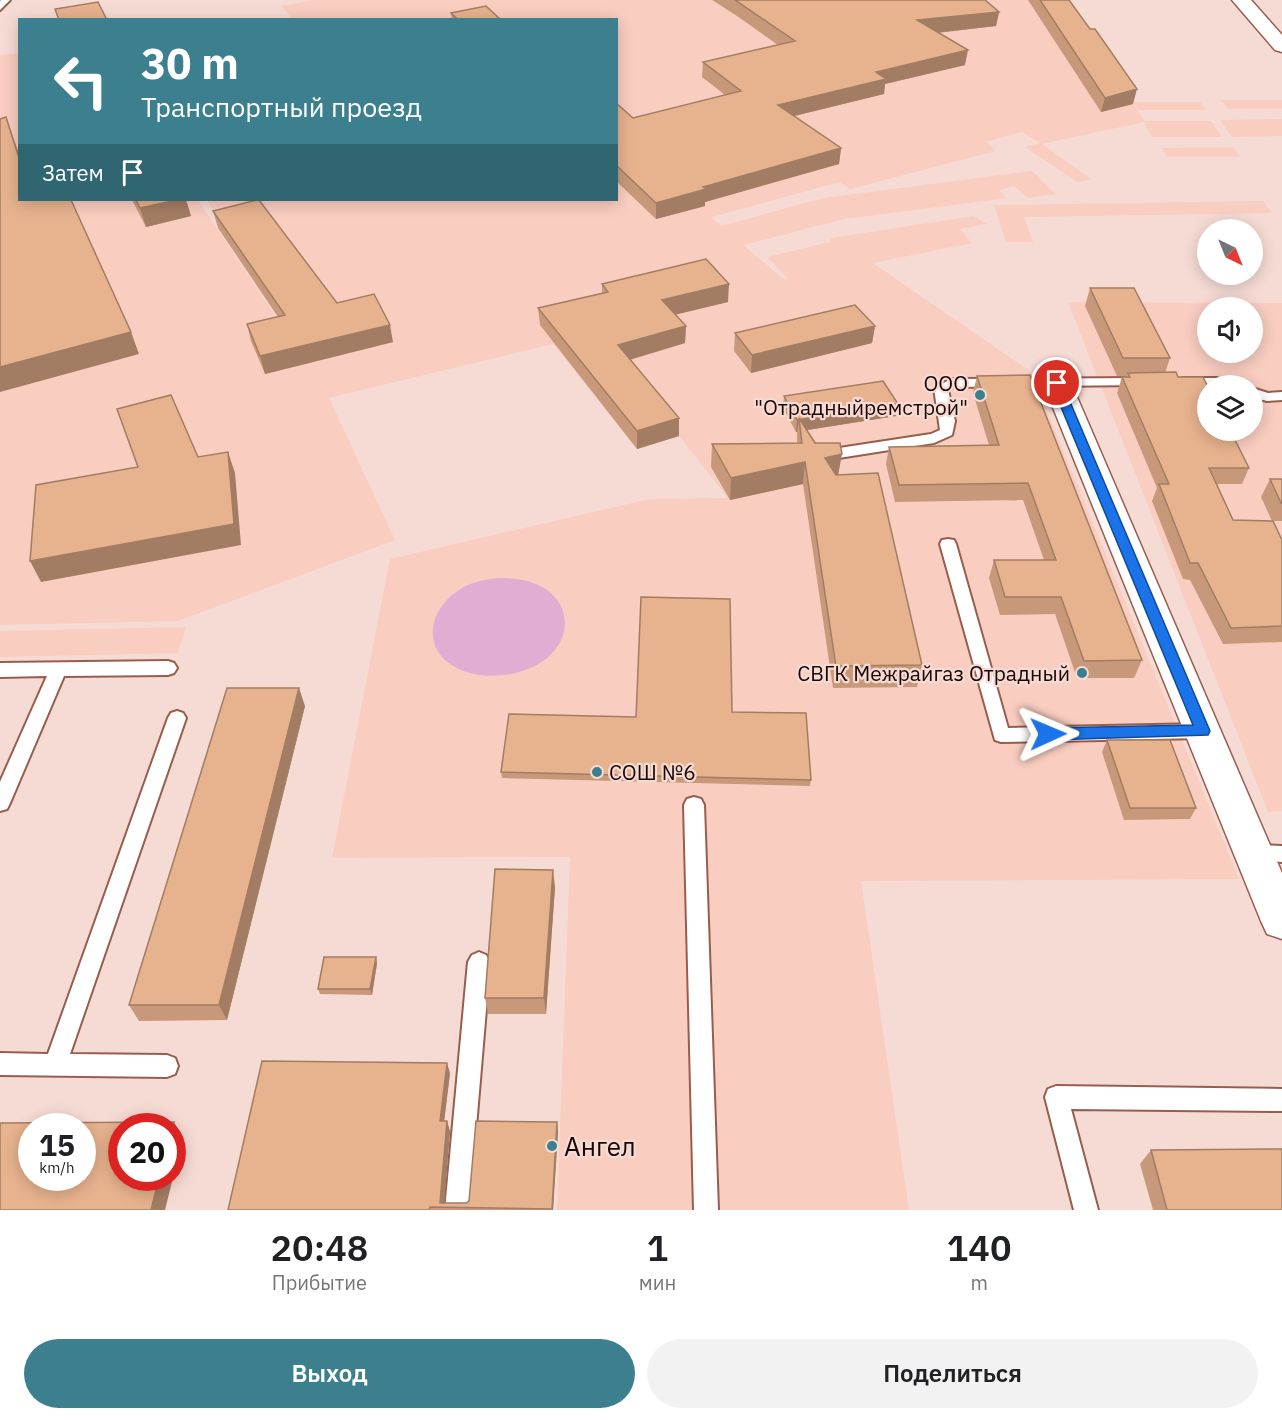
<!DOCTYPE html>
<html lang="ru">
<meta charset="utf-8">
<style>
:root{--surface:#fff;--page:#f2f2f2;--text:#202124;--muted:#757577;--accent:#3c7f8f}
body{margin:0;font-family:"IBM Plex Sans",sans-serif;background:var(--page);color:var(--text);height:100vh;display:flex;flex-direction:column;font-size:22px;white-space:nowrap}
*{box-sizing:border-box;margin:0}
p{font-size:20px;color:var(--muted)}
.icon{flex:none;width:33px;height:33px;fill:none;stroke:currentColor;stroke-width:2;stroke-linecap:round;stroke-linejoin:round}
.map{position:relative;height:1210px;overflow:hidden}
.sheet{display:flex;flex-direction:column;background:var(--surface);flex:1}
.sheet>*{flex:none}
.top-card{position:absolute;left:18px;top:18px;width:600px;height:183px;border-radius:0px;box-shadow:0 3px 15px #0003;background:#3c7f8f;color:#fff;overflow:hidden}
.needle{width:39px;rotate:137deg}
.tools{position:absolute;left:1197px;top:219px;display:grid;gap:12px}
.tools a{display:grid;place-items:center;width:66px;height:66px;border-radius:50%;background:var(--surface);box-shadow:0 3px 15px #0003;font-size:30px}
.speed{position:absolute;left:18px;top:1113px;display:flex;gap:12px;font-size:30px;font-weight:700;text-align:center}
.speed>*{display:grid;place-content:center;width:78px;height:78px;border-radius:50%;background:var(--surface);box-shadow:0 3px 15px #0003;line-height:1}
.speed small{font-size:15px;font-weight:400}
.speed .limit{border:9px solid #d22;background:#fff;color:#111}
.pin{position:absolute;display:grid;place-items:center;width:51px;height:51px;color:#fff;margin:-26px;border:3px solid #fff;border-radius:50%;box-shadow:0 2px 6px #0007}
.me{position:absolute;width:66px;margin:-33px;rotate:89deg;stroke-linejoin:round;filter:drop-shadow(0 0 4px #0008)}
.turn{display:flex;align-items:center;gap:21px;height:126px;padding:0 24px;font-size:27px}
.turn .icon{width:78px;height:78px;stroke-width:2.5}
.turn b{display:block;font-size:42px;line-height:51px}
.then{display:flex;align-items:center;height:57px;padding:0 24px;background:#0003;gap:12px;font-size:22px}
.eta{display:flex;justify-content:space-evenly;align-items:center;height:102px;text-align:center}
.eta b{font-size:36px;font-weight:600;line-height:42px}
.action{display:flex;gap:12px;margin-top:auto;padding:12px 24px}
.action a{flex:1;height:69px;border-radius:36px;background:var(--accent);color:#fff;font-size:24px;font-weight:600;line-height:69px;text-align:center}
.action a+a{background:var(--page);color:var(--text)}
.map>svg:first-child{display:block}
</style>
<div class="map">
<svg width="1282" height="1210" viewBox="0 0 1282 1210">
<rect width="100%" height="100%" fill="#f6dbd4"/>
<!-- built -->
<path fill="#f9cdc0" fill-rule="evenodd" d="M313,0H1068L1144,121H1211L1222,137H1152L1144,122L1042,144L1091,179L1078,182L1025,147L1040,143L1022,132L986,142L996,151L850,189L840,182L712,217L721,226L824,198L1032,171L1056,194L1028,198L1014,186L999,190L1007,198L845,219L743,245L785,280L788,279L767,257L830,242L831,238L974,216L987,224L960,229L972,243L873,263L1031,372L1239,879L861,881L909,1210H557L570,857L332,858L390,559L650,499L728,498L679,436L637,449L553,344L329,398L395,540L178,621L0,625V55L19,53L20,200H198L295,345L207,200H616V20H293L282,6Z
M1221,100H1282V109H1228Z
M1133,102H1200L1207,110H1138Z
M1282,119V136L1232,137L1220,120Z
M1233,147L1240,157H1167L1162,148Z
M1263,201L1272,213L1024,217L1033,242H1006L994,205Z
M1068,302L1282,303V811L1268,812ZM1208,308H1252V352H1208ZM1208,386H1252V430H1208Z
M186,627L178,653L0,657V631Z"/>
<!-- green -->
<path fill="#e1add3" d="M498,578C511,578 526,579 538,585C570,599 574,636 547,658C521,679 470,684 444,659C422,637 435,605 459,590C470,582 484,580 498,578Z"/>
<g fill="none" stroke-linecap="round" stroke-linejoin="round">
<!-- lane casing -->
<g stroke="#975e4e" stroke-width="4">
<path id="lane" d="M1,0H10L0,10V1Z
M1142,378L1149,382L1147,385L953,387L948,390L955,421L952,435L934,443L826,460L819,455L826,450L931,434L940,430L934,388L951,379Z
M1183,378H1217L1237,386L1178,385L1176,382Z
M1252,388L1268,393L1282,392V400L1267,401L1252,397Z
M948,539L954,540L956,544L1008,728L1203,724L1209,726L1212,731L1209,736L1203,738L1001,742L995,740L940,544L942,540Z
M168,661L174,663L177,668L174,673L168,675L64,676L10,803L7,809L0,811V782L47,676L0,677V663Z
M177,711L183,713L186,718L70,1054L167,1055L175,1058L178,1066L175,1074L167,1077L0,1075V1053L48,1054L168,718L171,713Z
M694,797L701,799L704,805L718,1210H694L684,805L687,799Z
M1253,845L1282,846V862L1246,859L1243,853L1246,847Z
M479,952L486,955L490,962L469,1210H445L468,962L472,955Z
M1056,1086L1282,1089V1111L1071,1109L1098,1210H1074L1045,1097L1048,1089Z"/>
</g>
<!-- street casing -->
<g stroke="#975e4e" stroke-width="3">
<path id="street" d="M1232,0H1251L1282,35V52L1275,50Z
M1057,375L1067,377L1071,383L1282,873V939L1267,934L1261,921L1043,383L1047,377Z"/>
</g>
<!-- lane -->
<use href="#lane" fill="#fff" fill-rule="evenodd"/>
<!-- street -->
<use href="#street" fill="#fff" fill-rule="evenodd"/>
</g>
<!-- wall -->
<path fill="#c7997a" d="M712,0H985L999,12L996,26L938,33L965,65L885,84L884,94L795,116L841,148L839,164L705,202V206L656,219L616,181V103L633,118L725,95L702,77L703,62L778,45L737,16Z
M1028,0H1069L1133,104L1101,112Z
M451,13L501,20H452Z
M132,200H186L191,216L146,227Z
M213,211L337,303L393,342L265,374L251,341L247,324L278,317L218,228Z
M602,284L728,302L675,314L686,326L685,343L630,360L679,436L637,449L540,325L538,308L602,293Z
M1090,288L1170,358L1165,373L1178,377L1249,468L1242,484H1217L1233,520L1282,540V642L1223,644L1190,580L1183,579L1152,501L1157,488L1117,393L1122,377L1127,376H1117L1085,306Z
M875,326L872,343L751,373L734,351L735,333Z
M977,376L1142,660L1134,678H1077L1055,614L1000,615L989,578L994,560H1044L1023,500L895,502L886,464L889,447L989,445L973,393Z
M784,396L896,416L807,430L839,475L922,665L917,687L833,688L803,484L730,500L711,467L712,444L797,443V432H796L783,408Z
M1270,479H1282V521H1272L1261,497Z
M305,706L227,1020L139,1021L129,1005Z
M732,712L811,780L810,786L502,778L501,772L636,717Z
M1107,740L1196,808L1190,819L1124,820L1102,752Z
M555,887L546,1014H488L485,998Z
M376,957L377,963L372,995L320,994L318,989Z
M450,1073L444,1121L450,1131L444,1203H466L557,1122L558,1132L553,1210H228Z
M1151,1150L1282,1210H1153L1140,1164Z"/>
<!-- shaded-wall -->
<path fill="#a27d63" d="M999,12L996,26L915,35L917,20Z
M968,50L965,65L885,84L884,94L777,120L778,105L876,72Z
M1137,89L1133,104L1101,112L1105,98Z
M6,117L20,157V161Z
M841,148L839,164L705,202V206L656,219V203L703,187Z
M177,200H186L191,216L146,227L140,208Z
M729,284L728,302L662,318V300Z
M390,325L393,342L265,374L260,356Z
M686,326L685,343L618,363V345Z
M875,326L872,343L751,373L752,355Z
M131,332L139,354L0,392V367Z
M898,404L896,416L801,431L799,420Z
M679,418V436L637,449V431Z
M797,420H799L797,432H796Z
M228,452L235,473L241,545L41,582L30,561Z
M842,454L838,476L822,480L825,458Z
M805,462L803,484L730,500L731,478Z
M299,688L305,706L227,1020L219,1005Z
M553,870L555,887L546,1014L544,998Z
M376,957L377,963L372,995L370,989Z
M447,1063L450,1073L443,1131L440,1121Z
M447,1121L450,1131L444,1207L440,1203Z
M174,1122L183,1137L165,1210H151L159,1178H172V1126Z
M557,1122L558,1132L553,1210H552Z"/>
<!-- building -->
<path fill="#e7b28e" stroke="#a27d63" stroke-width="1.5" fill-rule="evenodd" d="M735,0H985L999,12L917,20L968,50L876,72L886,79L778,105L841,148L703,187L706,189L656,203L616,165V103L633,118L741,91L703,62L795,41Z
M1040,0H1069L1090,29H1095L1137,89L1105,98Z
M98,2L107,20H59L55,9Z
M486,6L501,20H458L451,13Z
M6,117L20,161V200H71L131,332L0,367V119Z
M136,200H177L140,208Z
M257,200H259L337,303L374,294L390,325L260,356L247,324L285,315L213,211Z
M706,259L729,284L662,300L686,326L618,345L679,418L637,431L538,308L608,292L602,284Z
M1090,288H1134L1170,358H1123Z
M855,305L875,326L752,355L735,333Z
M1176,372L1178,377H1203L1208,387V430H1230L1249,468H1209L1233,520L1273,521L1282,540V626L1231,628L1198,563H1190L1159,484H1169L1122,377H1130L1128,373Z
M1030,375L1142,660L1084,661L1061,597H1005L994,560H1056L1028,483L899,485L889,447L999,445L977,376Z
M883,381L898,404L797,420L784,396Z
M171,395L198,457L228,452L234,524L30,561L36,485L138,467L117,409Z
M799,418L815,443H840L842,454L825,458L836,475L878,473L922,665L836,666L805,462L731,478L712,444L802,443Z
M1270,479H1282V503H1281Z
M641,597L730,599L732,712L806,713L811,780L501,772L509,714L636,717Z
M227,688H299L219,1005H129Z
M1107,740H1170L1196,808H1130Z
M495,869L553,870L544,998H485Z
M324,957H376L370,989H318Z
M262,1061L447,1063L440,1121H447L440,1203H466L469,1201L476,1121L557,1122L552,1209L430,1207L429,1210H228Z
M174,1122L172,1126H122V1178H159L151,1210H0V1123ZM32,1126H82V1178H32Z
M1282,1149V1210H1167L1151,1150Z"/>
<!-- route -->
<path fill="#1a73e8" stroke="#114b97" stroke-width="1.5" d="M1057,379L1062,383L1210,731L1208,735L1048,740L1043,738L1041,734L1043,730L1048,728L1193,725L1051,383Z"/>
<!-- markers -->
<g fill="#3c7f8f" stroke="#f6dbd4" stroke-width="2">
<circle cx="980" cy="395" r="6"/>
<circle cx="1082" cy="673" r="6"/>
<circle cx="597" cy="772" r="6"/>
<circle cx="552" cy="1146" r="6"/>
</g>
<g text-anchor="middle" dominant-baseline="central" stroke-width="4.5" stroke-linejoin="round" paint-order="stroke">
<!-- poi labels -->
<g font-size="21" fill="#1b0603" stroke="#f6dbd4" text-anchor="end">
<text x="968" y="383">ООО<tspan x="968" dy="24">"Отрадныйремстрой"</tspan></text>
<text x="1070" y="673">СВГК Межрайгаз Отрадный</text>
<text x="609" y="772" text-anchor="start">СОШ №6</text>
</g>
<!-- near-poi labels -->
<g font-size="26" fill="#1b0603" stroke="#f6dbd4" text-anchor="start">
<text x="564" y="1146">Ангел</text>
</g>
</g>
</svg>
<div class="tools">
<a><svg class="needle" viewBox="-14 -14 28 28"><path d="M0-13l5 13h-10z" fill="#e53935"/><path d="M0 13l5-13h-10z" fill="#757577"/></svg></a>
<a><svg class="icon" aria-label="sound" viewBox="0 0 24 24"><path d="M4 9h4l5-4v14l-5-4H4zM17 9q2 3 0 6"/></svg></a>
<a><svg class="icon" aria-label="layers" viewBox="0 0 24 24"><path d="M12 4l9 5-9 5-9-5zM3 14l9 5 9-5"/></svg></a>
</div>
<div class="speed"><div>15<small>km/h</small></div><div class="limit">20</div></div>
<div class="pin" style="left:1057px;top:383px;background:#d93025"><svg class="icon" aria-label="arrive" viewBox="0 0 24 24"><path d="M6 21V4h12l-3 4 3 4H6"/></svg></div>
<svg class="me" style="left:1048px;top:734px" viewBox="-20 -20 40 40"><path d="M0-17L14 15 0 8-14 15z" fill="#1a73e8" stroke="#fff" stroke-width="4"/></svg>
<div class="top-card">
<div class="turn"><svg class="icon" aria-label="left" viewBox="0 0 24 24"><path d="M17 20v-9H6M10 6l-5 5 5 5"/></svg><div><b>30 m</b>Транспортный проезд</div></div>
<div class="then">Затем<svg class="icon" aria-label="arrive" viewBox="0 0 24 24"><path d="M6 21V4h12l-3 4 3 4H6"/></svg></div>
</div>
</div>
<section class="sheet">
<div class="eta">
<div><b>20:48</b><p>Прибытие</p></div>
<div><b>1</b><p>мин</p></div>
<div><b>140</b><p>m</p></div>
</div>
<div class="action"><a>Выход</a><a>Поделиться</a></div>
</section>
